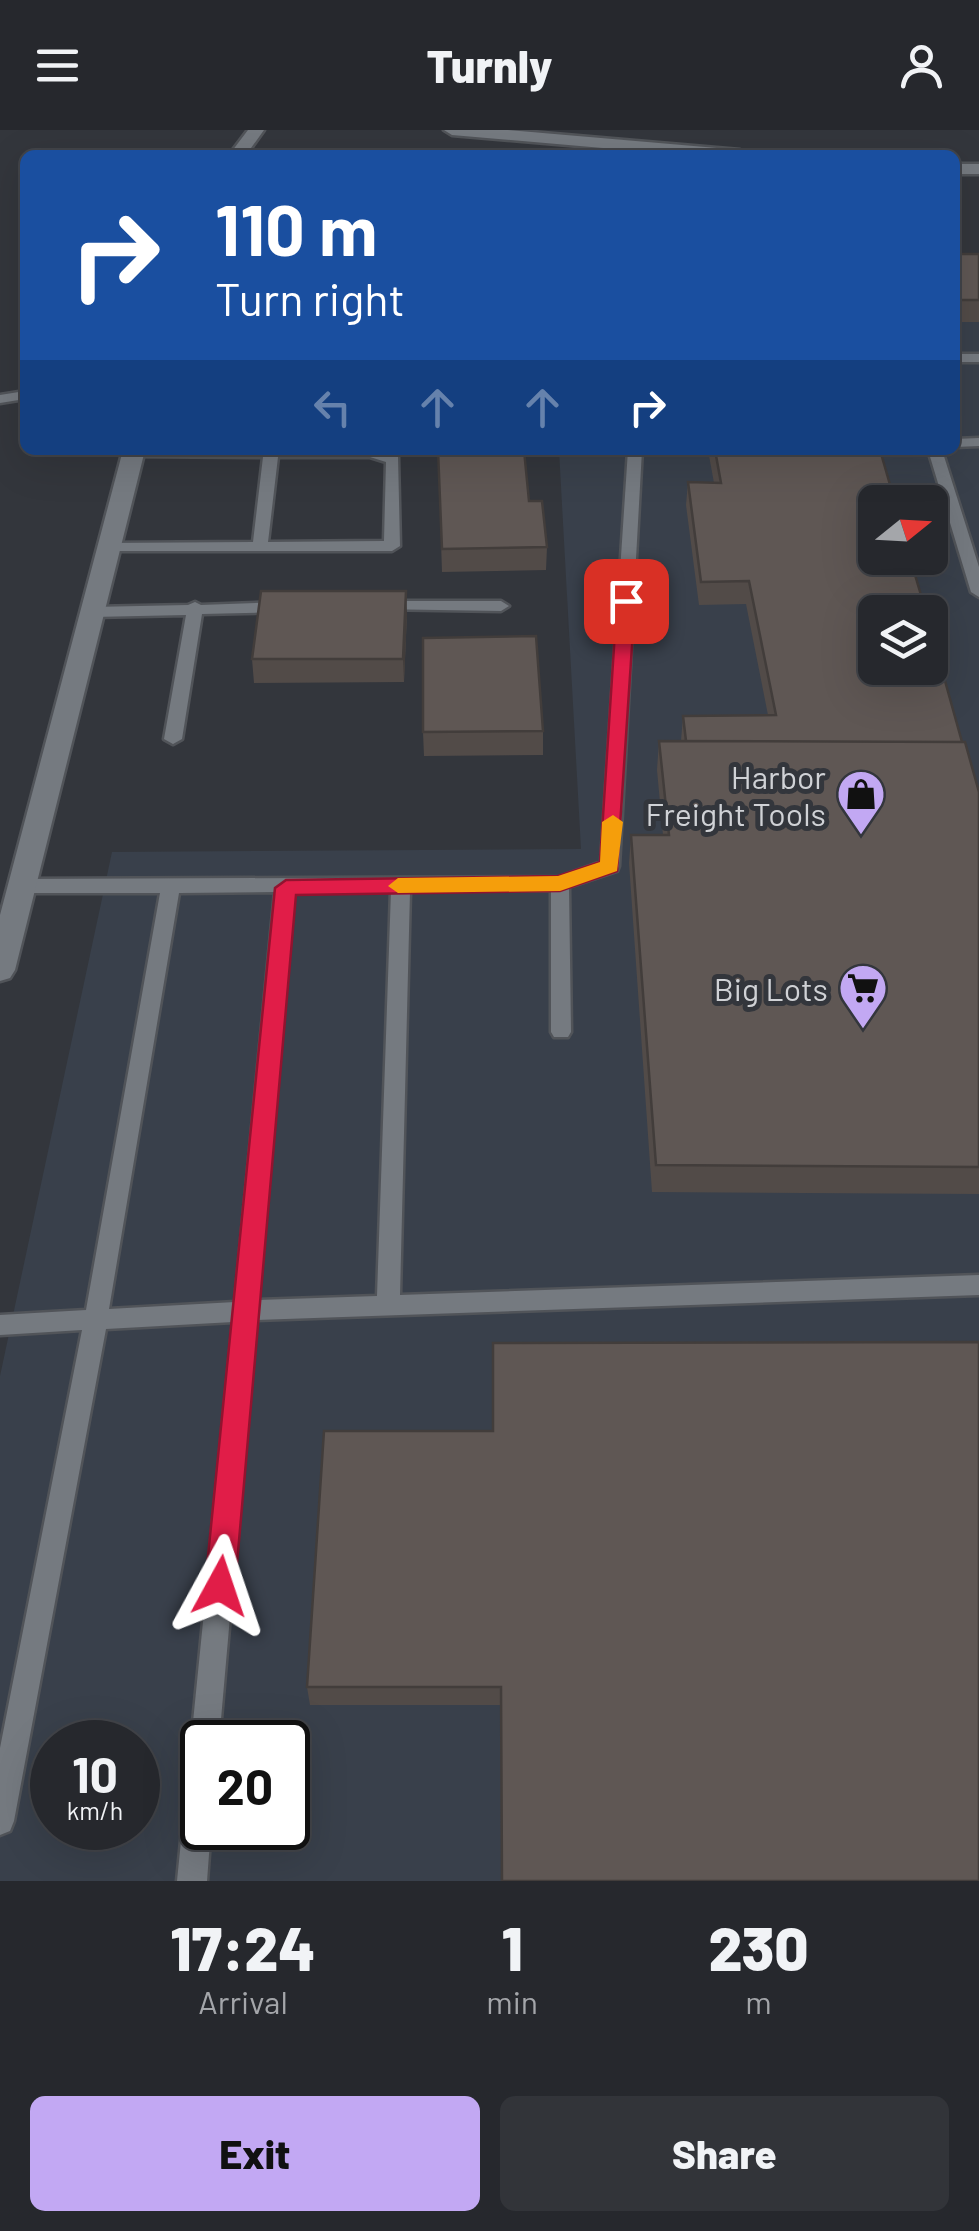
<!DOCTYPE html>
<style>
:root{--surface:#26282d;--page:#323439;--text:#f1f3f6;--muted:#a4a6aa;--line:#424449;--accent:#c2a8f3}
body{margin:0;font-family:Barlow,sans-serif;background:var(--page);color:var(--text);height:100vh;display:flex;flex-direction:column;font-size:38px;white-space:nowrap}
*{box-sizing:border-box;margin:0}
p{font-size:32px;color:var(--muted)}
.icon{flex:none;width:55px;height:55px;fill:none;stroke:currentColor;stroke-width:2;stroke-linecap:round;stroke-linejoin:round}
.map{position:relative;height:1751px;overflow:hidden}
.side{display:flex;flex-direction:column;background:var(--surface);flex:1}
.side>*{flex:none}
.guide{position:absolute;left:20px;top:20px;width:940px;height:305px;border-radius:15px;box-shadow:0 10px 40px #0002,0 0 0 2px var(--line);background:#1a4fa0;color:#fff;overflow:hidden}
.needle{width:65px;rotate:72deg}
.tools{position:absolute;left:858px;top:355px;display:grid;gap:20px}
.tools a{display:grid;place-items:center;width:90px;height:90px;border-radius:15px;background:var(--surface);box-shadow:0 10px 40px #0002,0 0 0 2px var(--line);font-size:50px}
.speed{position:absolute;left:30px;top:1590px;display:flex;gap:20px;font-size:50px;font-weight:700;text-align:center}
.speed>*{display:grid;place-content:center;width:130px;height:130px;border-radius:50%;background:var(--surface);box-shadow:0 10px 40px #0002,0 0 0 2px var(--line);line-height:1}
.speed small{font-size:25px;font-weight:400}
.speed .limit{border:5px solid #111;border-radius:15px;background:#fff;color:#111}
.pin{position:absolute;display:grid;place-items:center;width:85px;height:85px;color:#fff;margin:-42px;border-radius:20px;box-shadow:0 5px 15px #0006}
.me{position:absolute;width:110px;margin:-55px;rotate:5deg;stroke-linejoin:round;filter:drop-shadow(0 0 8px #0008)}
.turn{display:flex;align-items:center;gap:35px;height:210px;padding:0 30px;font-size:45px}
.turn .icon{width:130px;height:130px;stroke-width:2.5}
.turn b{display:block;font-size:70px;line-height:85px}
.lanes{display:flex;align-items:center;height:95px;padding:0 30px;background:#0003;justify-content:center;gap:50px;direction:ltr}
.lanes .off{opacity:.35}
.eta{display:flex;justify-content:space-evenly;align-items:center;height:170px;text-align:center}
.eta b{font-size:60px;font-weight:800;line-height:70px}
.primary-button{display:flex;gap:20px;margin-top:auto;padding:20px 30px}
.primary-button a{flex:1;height:115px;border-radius:15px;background:var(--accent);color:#111;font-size:40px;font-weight:800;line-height:115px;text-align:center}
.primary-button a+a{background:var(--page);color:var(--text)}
header{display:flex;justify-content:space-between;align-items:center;height:130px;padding:0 30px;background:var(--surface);font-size:45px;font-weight:800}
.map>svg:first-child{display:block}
</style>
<header><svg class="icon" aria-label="menu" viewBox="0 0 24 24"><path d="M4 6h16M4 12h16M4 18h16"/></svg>Turnly<svg class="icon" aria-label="person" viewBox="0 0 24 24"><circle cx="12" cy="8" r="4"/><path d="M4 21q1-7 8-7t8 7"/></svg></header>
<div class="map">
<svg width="979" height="1751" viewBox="0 0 979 1751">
<rect width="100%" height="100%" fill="#33363c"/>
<!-- built -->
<path fill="#39404b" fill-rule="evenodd" d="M955,131H979V1751H0V1246L112,722L581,719L559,320H955ZM875,372H930V428H875ZM875,482H930V538H875ZM52,1612H138V1698H52ZM202,1612H288V1698H202Z"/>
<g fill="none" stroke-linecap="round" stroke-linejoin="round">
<!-- service casing -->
<g stroke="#515459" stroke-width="5">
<path id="service" d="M955,224H979V232H955Z
M25,261V269L0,273V265Z
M979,308V316L955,317V309Z
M127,320H376L398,327L400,416L392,421H103V415L108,413L253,412L263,327L133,326L128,325ZM278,327H370L386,332L384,411L268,412Z
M628,320H642L619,736L617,741L569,757L571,902L568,907H554L551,902V760L410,761L400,1165L979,1145V1165L256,1190L219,1612H202V1625L195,1622L191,1612L233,1192L106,1199L14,1691L10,1701L0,1705V1618L82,1200L0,1205V1185L86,1180L160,763H20L11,756L20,749L559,747L601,732ZM391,761L377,1166L258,1170L294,762ZM275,762L235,1172L109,1179L179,763Z
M928,320H942L979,437V467L971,462Z
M383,471H501L509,476L501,481L377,479V473Z
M195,472L201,475L284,472L292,477L284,482L202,484L182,609L173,614L164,609L186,485L92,487L84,482L92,477L188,475Z
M202,1627V1698H211L207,1751H177L188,1641L192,1631Z"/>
</g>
<!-- minor casing -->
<g stroke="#515459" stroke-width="5">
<path id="minor" d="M444,0H508L740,20L748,25H683L452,5Z
M955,34H979V44H955Z"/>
</g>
<!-- tertiary casing -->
<g stroke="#515459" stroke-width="5">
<path id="tertiary" d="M248,0H264L246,25H229Z
M123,320H145L15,840L10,848L0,851V785Z"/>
</g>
<!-- service -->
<use href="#service" fill="#757a80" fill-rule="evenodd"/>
<!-- minor -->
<use href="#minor" fill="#757a80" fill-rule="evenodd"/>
<!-- tertiary -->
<use href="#tertiary" fill="#757a80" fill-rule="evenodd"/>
</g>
<!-- wall -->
<path fill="#524b48" d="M955,124H979V192H955Z
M438,320L529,371L547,417L546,440L442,442Z
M708,320H880L962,612L979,662V1064L652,1062L629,733L631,705H663L657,640L659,611H681L683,586L768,585L746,474L699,475L686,375L688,352L714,353Z
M407,484L404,552L254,553L252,529Z
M543,601V625L424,626L423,602Z
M493,1301L501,1575H310L307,1557Z"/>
<!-- shaded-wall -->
<path fill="#423d3b" d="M406,461L407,484L404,552L403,529Z"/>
<!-- building -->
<path fill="#5f5754" stroke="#423d3b" stroke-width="2.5" d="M955,124H979V170H955Z
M438,320H524L529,371H542L547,417L442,419Z
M715,320H880L895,372H875V428H910L926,482H875V538H930V497L962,612L686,611L683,586L776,585L749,451L701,452L688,352L721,353Z
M261,461H406L403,529H252Z
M536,506L543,601L423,602V508Z
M659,611L965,612L979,662V1037L656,1035L631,705H669Z
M979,1212V1751H502L501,1557H307L324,1301H493V1213Z"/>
<!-- route -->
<path fill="#e11d48" stroke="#92132f" stroke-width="2.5" d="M626,466L635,471L617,741L560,761L296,765L235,1456L231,1466L220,1470L210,1466L205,1456L275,758L286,750L558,746L600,732L617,471Z"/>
<!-- slow -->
<path fill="#f59e0b" d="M613,685L623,692L617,741L560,761L398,763L388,756L398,748L558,746L600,732L602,692Z"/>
<!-- icons -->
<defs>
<g id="shop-pin" transform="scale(2.5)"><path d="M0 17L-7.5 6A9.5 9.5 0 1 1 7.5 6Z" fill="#c2a8f3" stroke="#33363c"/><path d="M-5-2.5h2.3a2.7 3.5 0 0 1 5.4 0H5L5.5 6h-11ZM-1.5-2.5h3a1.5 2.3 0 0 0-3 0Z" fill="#111"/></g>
<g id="supermarket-pin" transform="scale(2.5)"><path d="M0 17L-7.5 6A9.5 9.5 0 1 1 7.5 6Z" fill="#c2a8f3" stroke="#33363c"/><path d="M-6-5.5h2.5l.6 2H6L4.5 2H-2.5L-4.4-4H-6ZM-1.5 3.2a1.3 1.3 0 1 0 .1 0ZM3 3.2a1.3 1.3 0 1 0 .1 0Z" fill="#111"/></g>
</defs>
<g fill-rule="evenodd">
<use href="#shop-pin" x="861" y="664"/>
<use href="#supermarket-pin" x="863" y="858"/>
</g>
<g text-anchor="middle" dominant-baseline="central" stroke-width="10" stroke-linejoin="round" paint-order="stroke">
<!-- poi labels -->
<g font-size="32" fill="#d0d2d6" stroke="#33363c" text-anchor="end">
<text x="826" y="646">Harbor<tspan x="826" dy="37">Freight Tools</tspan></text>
<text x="828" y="858">Big Lots</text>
</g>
</g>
</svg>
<div class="tools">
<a><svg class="needle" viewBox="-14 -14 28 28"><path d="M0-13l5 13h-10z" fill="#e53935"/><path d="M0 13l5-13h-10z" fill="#a4a6aa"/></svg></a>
<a><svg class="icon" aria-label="layers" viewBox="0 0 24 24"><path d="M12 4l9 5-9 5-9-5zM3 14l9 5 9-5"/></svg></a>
</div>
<div class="speed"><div>10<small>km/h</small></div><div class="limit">20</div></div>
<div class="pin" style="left:626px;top:471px;background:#d93025"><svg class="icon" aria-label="arrive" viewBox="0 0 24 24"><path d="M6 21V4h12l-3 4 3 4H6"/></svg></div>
<svg class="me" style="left:220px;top:1456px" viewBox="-20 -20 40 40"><path d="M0-17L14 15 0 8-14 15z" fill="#e11d48" stroke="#fff" stroke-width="4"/></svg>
<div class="guide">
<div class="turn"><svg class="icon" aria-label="right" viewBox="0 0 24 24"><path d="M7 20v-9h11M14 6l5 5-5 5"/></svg><div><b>110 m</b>Turn right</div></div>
<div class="lanes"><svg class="icon off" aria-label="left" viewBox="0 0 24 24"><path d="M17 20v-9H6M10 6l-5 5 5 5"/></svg><svg class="icon off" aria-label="ahead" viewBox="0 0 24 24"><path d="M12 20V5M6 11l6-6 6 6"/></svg><svg class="icon off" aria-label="ahead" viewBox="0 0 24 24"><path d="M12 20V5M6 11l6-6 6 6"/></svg><svg class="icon" aria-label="right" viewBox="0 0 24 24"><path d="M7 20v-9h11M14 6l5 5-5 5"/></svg></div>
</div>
</div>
<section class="side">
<div class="eta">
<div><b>17:24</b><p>Arrival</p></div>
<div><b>1</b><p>min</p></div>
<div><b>230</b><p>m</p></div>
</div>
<div class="primary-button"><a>Exit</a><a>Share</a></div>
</section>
